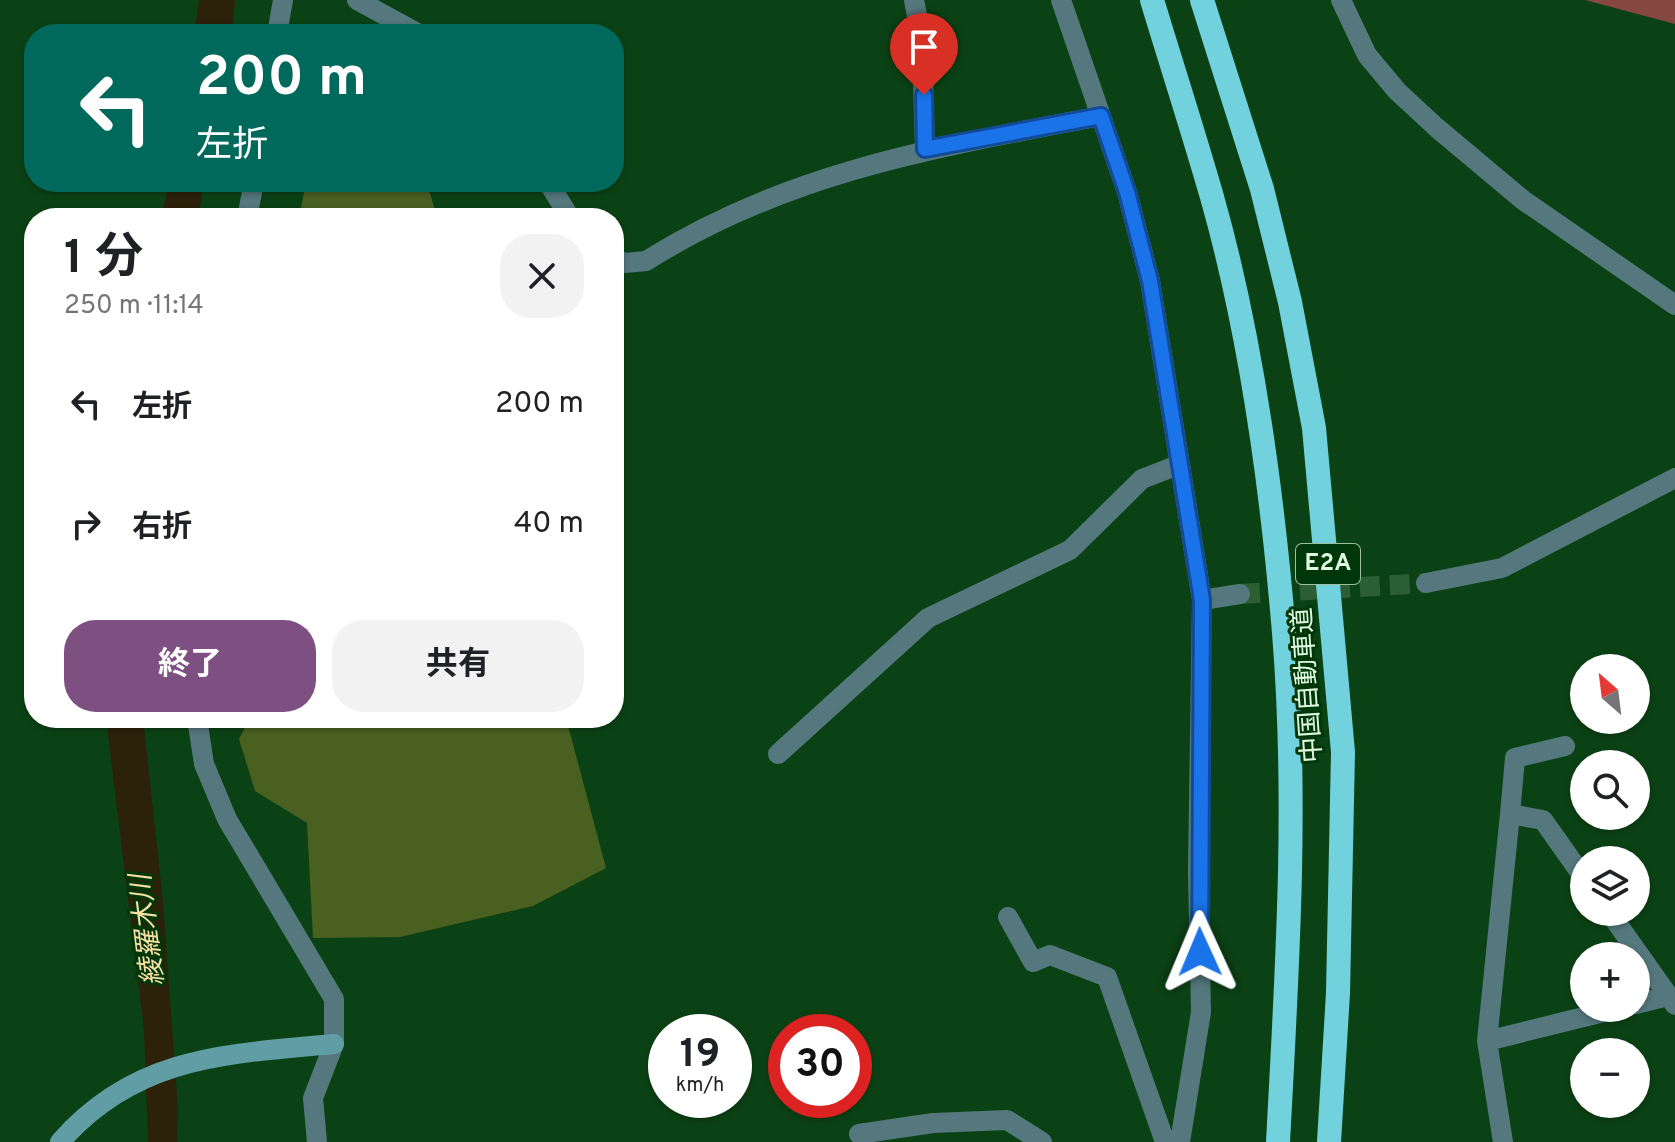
<!DOCTYPE html>
<html lang="ja">
<meta charset="utf-8">
<style>
:root{--surface:#fff;--page:#f2f2f2;--text:#202124;--muted:#757577;--accent:#7e5082}
body{margin:0;font-family:Overpass,"Noto Sans JP",sans-serif;background:var(--page);color:var(--text);height:100vh;display:flex;flex-direction:column;font-size:30px;white-space:nowrap}
*{box-sizing:border-box;margin:0}
p{font-size:26px;color:var(--muted)}
.icon{flex:none;width:44px;height:44px;fill:none;stroke:currentColor;stroke-width:2;stroke-linecap:round;stroke-linejoin:round}
.map{position:relative;flex:1;overflow:hidden}
.details{position:absolute;left:24px;top:208px;width:600px;height:520px;display:flex;flex-direction:column;background:var(--surface);border-radius:32px;box-shadow:0 2px 6px #0004}
.details>*{flex:none}
.hud{position:absolute;left:24px;top:24px;width:600px;height:168px;border-radius:32px;box-shadow:0 2px 6px #0004;background:#00695c;color:#fff;overflow:hidden}
.needle{width:52px;rotate:332deg}
.fabs{position:absolute;left:1570px;top:654px;display:grid;gap:16px}
.fabs a{display:grid;place-items:center;width:80px;height:80px;border-radius:50%;background:var(--surface);box-shadow:0 2px 6px #0004;font-size:40px}
.speed{position:absolute;left:648px;top:1014px;display:flex;gap:16px;font-size:40px;font-weight:700;text-align:center}
.speed>*{display:grid;place-content:center;width:104px;height:104px;border-radius:50%;background:var(--surface);box-shadow:0 2px 6px #0004;line-height:1}
.speed small{font-size:20px;font-weight:400}
.speed .limit{border:12px solid #d22;background:#fff;color:#111}
.pin{position:absolute;display:grid;place-items:center;width:68px;height:68px;color:#fff;margin:-82px -34px;border-radius:50% 50% 50% 0;rotate:-45deg;box-shadow:0 0 8px #0007}
.pin .icon{rotate:45deg}
.me{position:absolute;width:88px;margin:-44px;rotate:359deg;stroke-linejoin:round;filter:drop-shadow(0 0 6px #0008)}
.turn{display:flex;align-items:center;gap:28px;height:168px;padding:0 40px;font-size:36px}
.turn .icon{width:104px;height:104px;stroke-width:2.5}
.turn b{display:block;font-size:56px;line-height:68px}
.round{display:grid;place-items:center;flex:none;width:84px;height:84px;border-radius:32px;background:var(--page)}
.summary{display:flex;align-items:center;justify-content:space-between;height:136px;padding:0 40px}
h1{font-size:48px;font-weight:700;line-height:60px}
.button{display:flex;gap:16px;margin-top:auto;padding:16px 40px}
.button a{flex:1;height:92px;border-radius:32px;background:var(--accent);color:#fff;font-size:32px;font-weight:700;line-height:92px;text-align:center}
.button a+a{background:var(--page);color:var(--text)}
ul{padding:0;list-style:none}
li{display:flex;align-items:center;gap:24px;height:120px;padding:0 40px}
li div{flex:1}
li b{display:block;font-size:30px}
li em{font-style:normal}
.map>svg:first-child{display:block}
</style>
<div class="map">
<svg width="1675" height="1142" viewBox="0 0 1675 1142">
<rect width="100%" height="100%" fill="#0b4215"/>
<!-- green -->
<path fill="#864741" d="M1586,0H1675V24L1585,0Z"/>
<!-- water -->
<path fill="#2c2109" d="M199,0H235L232,34H194Z
M169,182H204L198,218H161Z
M106,718H143L163,902L178,1109L177,1142H148L144,1030Z"/>
<!-- building -->
<path fill="#4a6021" d="M306,182H427L437,218H299Z
M250,718H566L606,868L533,906L400,937L313,938L307,823L255,791L239,739Z"/>
<g fill="none" stroke-linecap="round" stroke-linejoin="round">
<!-- street-tunnel -->
<path stroke="#2b5e33" stroke-width="20" stroke-dasharray="20 10" stroke-linecap="butt" d="M1240,594L1426,583"/>
<!-- street -->
<path stroke="#54787d" stroke-width="20" d="M357,0L419,34
M914,0L922,41L925,149
M1061,0L1127,192L1150,281L1202,600L1198,872L1201,1012L1180,1142
M1341,0L1367,55L1397,91L1437,128L1523,200L1675,305
M277,34L283,0
M548,182L570,218
M247,218L254,182
M614,258L625,263L646,261C789,171 939,147 1101,116
M1426,583L1502,568L1675,478
M1202,600L1240,594
M197,718L204,764L227,819L334,999V1044L313,1098L317,1142
M778,754L928,618L1070,550L1142,479L1178,465
M1510,814L1515,758L1565,746
M1584,878L1543,820L1510,814L1487,1041L1620,1008
M1609,912L1675,1005
M1008,917L1033,962L1050,955L1107,977L1165,1142
M1636,1004L1668,996
M1487,1041L1503,1142
M859,1134L933,1123L1007,1120L1042,1142"/>
<!-- secondary -->
<path stroke="#619da4" stroke-width="20" d="M60,1142C136,1055 228,1054 334,1044"/>
<!-- highway -->
<path stroke="#71d2de" stroke-width="24" d="M1152,0C1172,66 1193,131 1212,197C1252,338 1272,488 1284,633C1298,803 1287,973 1278,1142
M1202,0L1262,189L1290,302L1314,428L1343,752L1338,993L1329,1142"/>
</g>
<g fill="none" stroke-linecap="round" stroke-linejoin="round">
<!-- route casing -->
<g stroke="#114b97" stroke-width="20">
<path id="route" d="M924,95L925,149L1101,116L1127,192L1150,281L1202,600L1200,952"/>
</g>
<!-- route -->
<use href="#route" stroke="#1a73e8" stroke-width="14"/>
</g>
<g text-anchor="middle" dominant-baseline="central" stroke-width="6" stroke-linejoin="round" paint-order="stroke">
<!-- shield labels -->
<rect fill="#00370a" stroke="#9cc09f" stroke-width="2" x="1296" y="544" width="64" height="40" rx="6"/>
<g font-size="24" font-weight="bold" fill="#dffadf">
<text x="1328" y="564">E2A</text>
</g>
<!-- street labels -->
<g font-size="26" fill="#dffadf" stroke="#00370a">
<text transform="translate(1309 685) rotate(-94)">中国自動車道</text>
</g>
<!-- water labels -->
<g font-size="28" font-style="italic" fill="#f9dea4" stroke="#00370a">
<text transform="translate(149 930) rotate(-97)">綾羅木川</text>
</g>
</g>
</svg>
<div class="fabs">
<a><svg class="needle" viewBox="-14 -14 28 28"><path d="M0-13l5 13h-10z" fill="#e53935"/><path d="M0 13l5-13h-10z" fill="#757577"/></svg></a>
<a><svg class="icon" aria-label="search" viewBox="0 0 24 24"><circle cx="10" cy="10" r="6"/><path d="M15 15l6 6"/></svg></a>
<a><svg class="icon" aria-label="layers" viewBox="0 0 24 24"><path d="M12 4l9 5-9 5-9-5zM3 14l9 5 9-5"/></svg></a>
<a>+</a>
<a>−</a>
</div>
<div class="speed"><div>19<small>km/h</small></div><div class="limit">30</div></div>
<div class="pin" style="left:924px;top:95px;background:#d93025"><svg class="icon" aria-label="arrive" viewBox="0 0 24 24"><path d="M6 21V4h12l-3 4 3 4H6"/></svg></div>
<svg class="me" style="left:1200px;top:952px" viewBox="-20 -20 40 40"><path d="M0-17L14 15 0 8-14 15z" fill="#1a73e8" stroke="#fff" stroke-width="4"/></svg>
<div class="hud">
<div class="turn"><svg class="icon" aria-label="left" viewBox="0 0 24 24"><path d="M17 20v-9H6M10 6l-5 5 5 5"/></svg><div><b>200 m</b>左折</div></div>
</div>
<section class="details">
<div class="summary"><div><h1>1 分</h1><p>250 m · 11:14</p></div><a class="round"><svg class="icon" aria-label="close" viewBox="0 0 24 24"><path d="M6 6l12 12M18 6L6 18"/></svg></a></div>
<ul>
<li><svg class="icon" aria-label="left" viewBox="0 0 24 24"><path d="M17 20v-9H6M10 6l-5 5 5 5"/></svg><div><b>左折</b></div><em>200 m</em></li>
<li><svg class="icon" aria-label="right" viewBox="0 0 24 24"><path d="M7 20v-9h11M14 6l5 5-5 5"/></svg><div><b>右折</b></div><em>40 m</em></li>
</ul>
<div class="button"><a>終了</a><a>共有</a></div>
</section>
</div>
